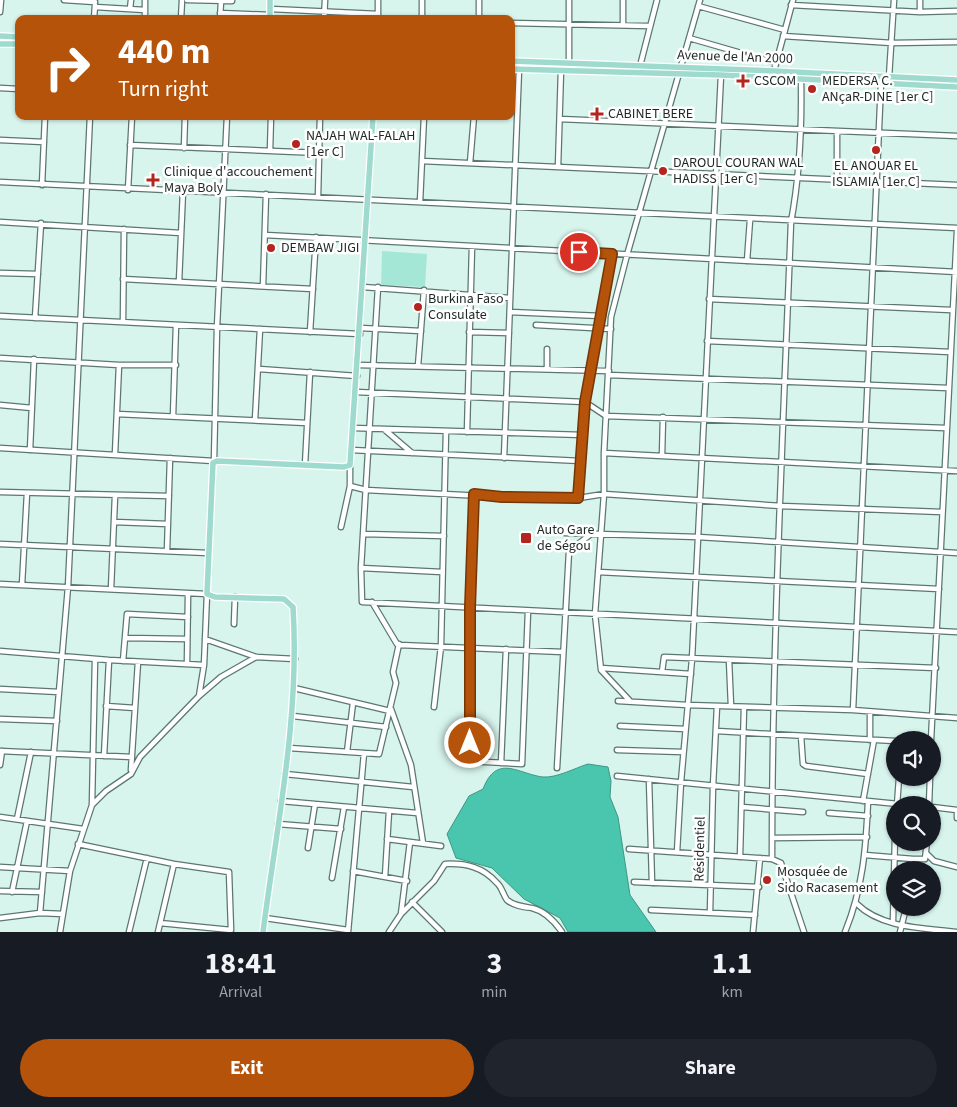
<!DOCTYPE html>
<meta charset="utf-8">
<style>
:root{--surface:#171b24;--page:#20242c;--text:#f1f3f6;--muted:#9ea1a6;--accent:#b45309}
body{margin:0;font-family:"Source Sans 3",sans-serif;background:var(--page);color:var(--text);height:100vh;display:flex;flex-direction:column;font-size:19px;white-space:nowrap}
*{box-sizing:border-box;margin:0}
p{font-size:16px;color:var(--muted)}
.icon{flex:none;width:28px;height:28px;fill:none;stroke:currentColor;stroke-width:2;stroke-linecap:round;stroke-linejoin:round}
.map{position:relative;height:932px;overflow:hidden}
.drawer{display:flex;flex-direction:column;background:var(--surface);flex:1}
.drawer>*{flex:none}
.hud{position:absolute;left:15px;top:15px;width:500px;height:105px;border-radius:10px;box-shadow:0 1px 4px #0004;background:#b45309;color:#fff;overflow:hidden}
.fabs{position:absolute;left:886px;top:731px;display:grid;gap:10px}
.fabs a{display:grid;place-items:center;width:55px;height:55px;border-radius:50%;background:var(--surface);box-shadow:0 1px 4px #0004;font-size:25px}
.pin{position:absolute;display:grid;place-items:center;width:42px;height:42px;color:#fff;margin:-21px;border:2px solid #fff;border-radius:50%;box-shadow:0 1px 5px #0007}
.me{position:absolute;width:55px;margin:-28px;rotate:0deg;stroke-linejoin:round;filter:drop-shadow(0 0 4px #0008)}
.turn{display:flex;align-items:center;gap:18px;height:105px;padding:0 20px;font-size:22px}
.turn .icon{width:65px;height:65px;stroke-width:2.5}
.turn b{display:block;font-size:35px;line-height:42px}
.eta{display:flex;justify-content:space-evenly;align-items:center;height:85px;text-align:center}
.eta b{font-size:30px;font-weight:700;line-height:35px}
.button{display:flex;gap:10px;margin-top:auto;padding:10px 20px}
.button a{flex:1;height:58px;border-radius:30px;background:var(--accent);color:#fff;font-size:20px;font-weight:700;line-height:58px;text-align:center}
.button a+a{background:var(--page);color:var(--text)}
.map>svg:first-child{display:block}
</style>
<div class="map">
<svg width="957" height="932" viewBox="0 0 957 932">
<rect width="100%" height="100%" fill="#d7f5ed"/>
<!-- green -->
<path fill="#a5e7d7" d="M382,251L427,254L425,287L381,285Z"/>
<!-- water -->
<path fill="#4ac6ae" stroke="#3d9785" d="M588,764L608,767L611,781L610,797L618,817L630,895L656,932H568L560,918L524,899L492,868L456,858L447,834L469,796L483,789C497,753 518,774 543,777C557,778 575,768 588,764Z"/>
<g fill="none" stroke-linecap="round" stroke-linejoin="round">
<!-- minor casing -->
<g stroke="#5c7770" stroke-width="7">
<path id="minor" d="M64,0L95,2
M187,0L232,1
M422,0V19
M791,5L920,12L957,11
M698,6L785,30
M95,7L145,10
M130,9L131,0
M271,9L378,14
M0,12L1,0
M920,12V0
M220,13L270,15
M94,19L95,5
M145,19V0
M181,19L182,0
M220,19L221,1
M324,19L325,0
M378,19V0
M479,19V0
M511,23L649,26
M623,25V0
M783,36L892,43L957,42
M689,38L776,63
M569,64V0
M640,66L657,0
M774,71L793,0
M889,77L894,0
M801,79C802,128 800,174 791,222C783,434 772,647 772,859L781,863L804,932
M0,88L19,89
M560,119L957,136
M837,131V179
M0,140L44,142
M130,145L320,153
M184,148L185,116
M270,151L271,116
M422,161L957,185
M470,163L474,116
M558,167L561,70
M0,182L957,228
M42,185L45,116
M128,190L132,116
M318,197L320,116
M420,202L424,116
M0,222L181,233
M265,235L957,272
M747,261L750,220
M0,273L38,274
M123,279L313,289
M179,282L183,191
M263,286L266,194
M363,287L510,298
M378,287L361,568L362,602L957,632
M709,299L951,310
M510,312L601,316
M0,316L360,334
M35,318L41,223
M123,322L124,229
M536,325L611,329
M360,328L421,331
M310,332L316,237
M469,332L509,333
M707,341L950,352
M0,358L119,365H176
M358,365L609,371
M418,366L424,290
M259,369L357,376
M547,369V349
M609,375L948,388
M356,392L585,402L606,416L946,428
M0,405L32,408
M117,414L307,423
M173,416L176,325
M255,420L260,329
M353,428L583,435
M385,430L412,453
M467,432L472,246
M0,448L214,461L217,327L227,116
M30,450L34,359
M351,450L581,461
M604,453L957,471
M115,454L119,365
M662,456L663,417
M504,458L519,69
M305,465L310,372
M350,486L366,490L502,497L579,498L604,494L781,506L942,512
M0,492L169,496
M579,498L585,402L612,254
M114,522L168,524
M341,527L350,486V465
M565,533L698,537L957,553
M364,534L444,536
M0,544L208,553
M167,551L170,458
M361,568L442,572
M598,572L939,589
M0,584L207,594L204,665L199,696
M22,585L27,493
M111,589L115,496
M372,602L397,644L400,645L563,652
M234,624L235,597
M126,638L187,639
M205,639L256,657L295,659
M0,651L109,660L204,665
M729,660L731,706
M123,661L127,614L188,617
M187,664L188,594
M601,668L691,674
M662,672L664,657L936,668
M294,688L390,711
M0,689L59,692
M618,701L687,705L853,710L957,718
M630,701L601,670L595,614L604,494V453L611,317L627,255L700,0
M106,706L135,708
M434,707L441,646L446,431
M391,709L411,765L423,843
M853,710L881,83
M293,716L386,727
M0,719L57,721
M620,726L685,729
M717,731L895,741
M801,736L803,764L806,766L868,774
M870,740V712
M931,740L957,231
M289,748L379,754L396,683L393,672L399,644
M617,750L683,752
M0,751L132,757
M347,752L353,703
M104,756L109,660
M467,761L522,764L528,611
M471,761L470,608L474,494
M501,763L506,649
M0,765L2,751
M557,768L569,551L591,534
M131,770L138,662
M285,774L413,787
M617,776L908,805
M649,779L652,883
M281,801L417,813
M863,801L874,740
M92,805L106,791L131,774L140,757L199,696L221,677L256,657
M897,805L899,778
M929,805L930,778
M742,807L803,812
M932,807L957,810
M957,810V818
M829,813L868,816
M0,817L83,829
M17,819L31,752
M278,824L341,829
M772,838L867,837
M387,839L441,846
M78,844L174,864L229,872L231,930L160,923
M308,848L315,804
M629,849L772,859
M677,852L681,782L692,659L721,75
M926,853L934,861L957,867
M865,855L913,859
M740,857L744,707
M0,867L70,871
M912,870L913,859H925L927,842
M353,871L407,881
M385,877L389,811
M332,878L344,807
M634,882L759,887
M0,891L42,892
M12,892L27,821
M412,902L442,932
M857,904C881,928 924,928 956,932
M651,910L755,915
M40,913L68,587L90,116
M710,913L713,786L717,706
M401,914L434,881L445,864C466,863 483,867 497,883C502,887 503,895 507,900C514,906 524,907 532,908C545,911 555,922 562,932
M0,918L40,913L63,914
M265,918L348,930
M893,921L895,836
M60,932L70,871L92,805L95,659
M129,932L147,858
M158,932L174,864
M348,932L364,753
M389,932L401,914L410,842
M753,932L760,858
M845,932C863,888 866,848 868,801
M900,932L906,908"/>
</g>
<!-- major casing -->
<g stroke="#fff" stroke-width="8">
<path id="major" d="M270,19V0
M0,36L19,37
M0,44H19
M511,61L774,71L957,80
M511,69L721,75L957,87
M263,932C277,824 300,716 293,607L284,599L215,597L207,594L213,463L217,461L344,467L350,465L373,116"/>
</g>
<!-- minor -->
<use href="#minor" stroke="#fff" stroke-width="4.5"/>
<!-- major -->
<use href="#major" stroke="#9edbce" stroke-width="5.5"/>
</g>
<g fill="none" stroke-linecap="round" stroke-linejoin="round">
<!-- route casing -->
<g stroke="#753606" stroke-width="12">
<path id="route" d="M470,743V608L474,494L502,497L578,498L585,402L612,254L579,252"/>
</g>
<!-- route -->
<use href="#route" stroke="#b45309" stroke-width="9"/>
</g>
<!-- markers -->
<g fill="#b4251f" stroke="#fff" stroke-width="2">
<path d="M740.5 73.5h5v5h5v5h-5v5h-5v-5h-5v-5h5z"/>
<circle cx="812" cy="89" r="5"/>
<path d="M594.5 106.5h5v5h5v5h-5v5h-5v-5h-5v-5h5z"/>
<circle cx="296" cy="144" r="5"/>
<circle cx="876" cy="150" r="5"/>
<circle cx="663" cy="171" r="5"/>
<path d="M150.5 172.5h5v5h5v5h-5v5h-5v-5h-5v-5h5z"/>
<circle cx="271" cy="248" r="5"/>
<circle cx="418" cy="307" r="5"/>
<rect x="520" y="532" width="12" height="12" rx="2.5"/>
<circle cx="767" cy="880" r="5"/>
</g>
<g text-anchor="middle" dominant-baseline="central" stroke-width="5" stroke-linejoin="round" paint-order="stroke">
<!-- street labels -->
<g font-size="14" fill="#1e2926" stroke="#fff">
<text transform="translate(735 57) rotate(2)">Avenue de l'An 2000</text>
<text transform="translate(700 849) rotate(-89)">Résidentiel</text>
</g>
<!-- poi labels -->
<g font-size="14" fill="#1e2926" stroke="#fff" text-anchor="start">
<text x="754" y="81">CSCOM</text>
<text x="822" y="81">MEDERSA C.<tspan x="822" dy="16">ANçaR-DINE [1er C]</tspan></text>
<text x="608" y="114">CABINET BERE</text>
<text x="306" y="136">NAJAH WAL-FALAH<tspan x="306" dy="16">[1er C]</tspan></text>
<text x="673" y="163">DAROUL COURAN WAL<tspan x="673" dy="16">HADISS [1er C]</tspan></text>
<text x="876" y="166" text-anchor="middle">EL ANOUAR EL<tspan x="876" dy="16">ISLAMIA [1er C]</tspan></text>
<text x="164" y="172">Clinique d'accouchement<tspan x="164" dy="16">Maya Boly</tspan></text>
<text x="281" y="248">DEMBAW JIGI</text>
<text x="428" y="299">Burkina Faso<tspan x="428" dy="16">Consulate</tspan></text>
<text x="537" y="530">Auto Gare<tspan x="537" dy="16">de Ségou</tspan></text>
<text x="777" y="872">Mosquée de<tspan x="777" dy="16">Sido Racasement</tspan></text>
</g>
</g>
</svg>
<div class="fabs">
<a><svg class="icon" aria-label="sound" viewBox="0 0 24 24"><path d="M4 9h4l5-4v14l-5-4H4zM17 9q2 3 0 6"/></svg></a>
<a><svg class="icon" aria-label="search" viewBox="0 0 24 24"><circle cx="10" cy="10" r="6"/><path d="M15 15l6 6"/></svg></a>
<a><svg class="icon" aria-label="layers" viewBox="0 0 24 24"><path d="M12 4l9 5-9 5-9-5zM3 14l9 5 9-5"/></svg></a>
</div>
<div class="pin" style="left:579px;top:252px;background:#d93025"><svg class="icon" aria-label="arrive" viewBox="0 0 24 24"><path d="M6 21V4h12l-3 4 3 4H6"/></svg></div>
<svg class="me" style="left:470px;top:743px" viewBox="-20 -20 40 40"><circle r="17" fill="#b45309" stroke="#fff" stroke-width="3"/><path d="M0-11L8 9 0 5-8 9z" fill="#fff"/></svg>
<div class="hud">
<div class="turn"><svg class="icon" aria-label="right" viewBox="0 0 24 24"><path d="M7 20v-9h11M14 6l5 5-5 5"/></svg><div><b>440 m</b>Turn right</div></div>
</div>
</div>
<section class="drawer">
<div class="eta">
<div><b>18:41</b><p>Arrival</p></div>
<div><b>3</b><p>min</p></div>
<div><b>1.1</b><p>km</p></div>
</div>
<div class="button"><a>Exit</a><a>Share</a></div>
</section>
